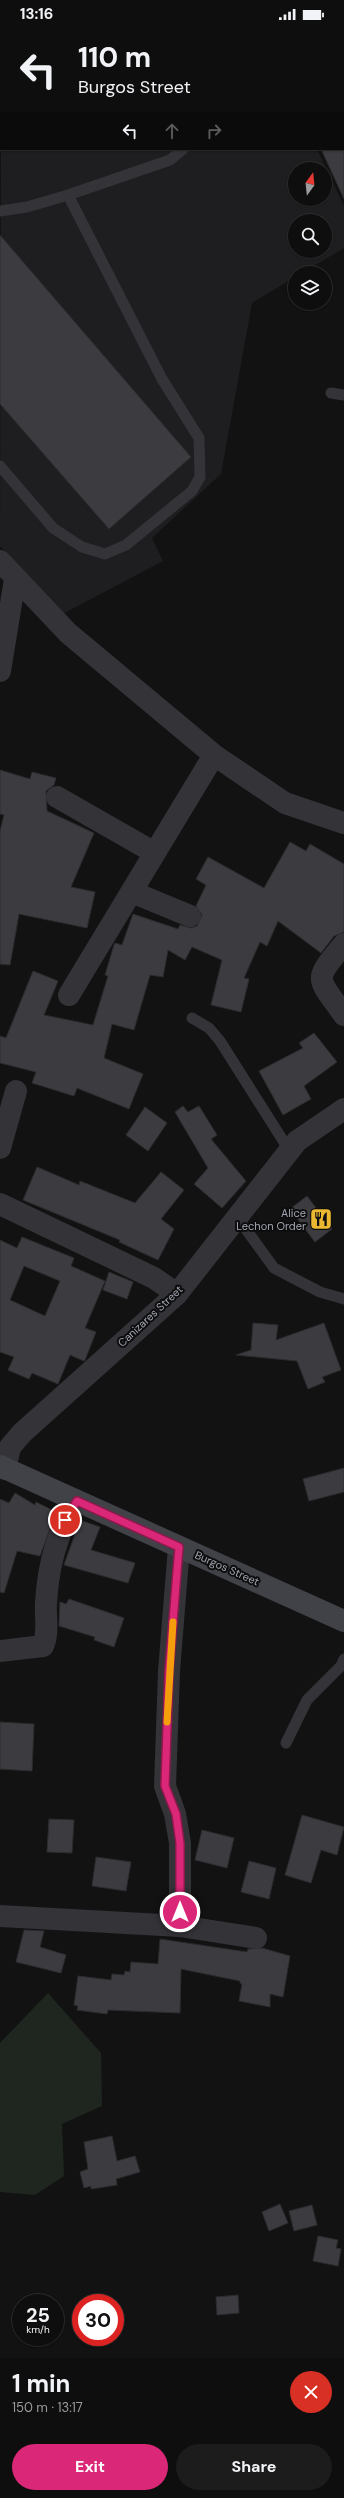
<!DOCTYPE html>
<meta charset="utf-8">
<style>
:root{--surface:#0e0e0e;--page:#1c1c1c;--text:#f1f3f6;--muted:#9b9c9e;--line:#2e2e2e;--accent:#db2777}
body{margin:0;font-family:"DM Sans",sans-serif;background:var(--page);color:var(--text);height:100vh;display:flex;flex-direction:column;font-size:15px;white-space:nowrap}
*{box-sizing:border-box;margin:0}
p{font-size:13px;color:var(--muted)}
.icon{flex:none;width:22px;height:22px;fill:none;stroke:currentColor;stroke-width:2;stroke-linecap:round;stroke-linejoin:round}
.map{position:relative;height:2330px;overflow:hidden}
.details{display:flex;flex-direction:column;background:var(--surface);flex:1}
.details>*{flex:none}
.guide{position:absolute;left:0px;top:0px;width:344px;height:122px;box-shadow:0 1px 3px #0004,0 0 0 1px var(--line);background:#0e0e0e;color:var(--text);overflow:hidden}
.needle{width:26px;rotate:15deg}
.buttons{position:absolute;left:288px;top:134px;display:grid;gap:8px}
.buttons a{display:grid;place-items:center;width:44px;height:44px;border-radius:50%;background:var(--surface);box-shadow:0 1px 3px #0004,0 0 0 1px var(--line);font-size:20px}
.speed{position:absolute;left:12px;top:2266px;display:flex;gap:8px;font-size:20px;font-weight:700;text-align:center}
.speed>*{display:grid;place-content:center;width:52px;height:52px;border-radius:50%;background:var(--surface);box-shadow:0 1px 3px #0004,0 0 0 1px var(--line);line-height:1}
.speed small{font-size:10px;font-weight:400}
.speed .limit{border:6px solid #d22;background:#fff;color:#111}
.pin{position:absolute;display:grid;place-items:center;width:34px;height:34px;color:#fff;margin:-17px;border:2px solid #fff;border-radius:50%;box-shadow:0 1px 4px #0007}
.me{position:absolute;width:44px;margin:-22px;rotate:0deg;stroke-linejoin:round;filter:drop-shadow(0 0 3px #0008)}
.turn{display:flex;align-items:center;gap:14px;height:84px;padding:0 12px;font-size:18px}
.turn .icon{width:52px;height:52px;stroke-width:2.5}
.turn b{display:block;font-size:28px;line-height:34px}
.lanes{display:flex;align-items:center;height:38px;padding:0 12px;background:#0003;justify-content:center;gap:20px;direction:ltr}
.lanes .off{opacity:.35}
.round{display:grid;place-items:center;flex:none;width:42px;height:42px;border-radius:21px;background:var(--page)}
.overview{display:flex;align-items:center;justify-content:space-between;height:68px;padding:0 12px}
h1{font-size:24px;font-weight:700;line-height:30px}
.button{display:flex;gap:8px;margin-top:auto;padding:8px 12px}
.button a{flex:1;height:46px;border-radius:24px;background:var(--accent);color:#fff;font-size:16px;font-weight:700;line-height:46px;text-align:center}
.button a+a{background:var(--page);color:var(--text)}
.status{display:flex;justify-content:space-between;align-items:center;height:28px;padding:0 20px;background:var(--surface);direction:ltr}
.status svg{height:11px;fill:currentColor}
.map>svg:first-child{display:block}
</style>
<div class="status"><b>13:16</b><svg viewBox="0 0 49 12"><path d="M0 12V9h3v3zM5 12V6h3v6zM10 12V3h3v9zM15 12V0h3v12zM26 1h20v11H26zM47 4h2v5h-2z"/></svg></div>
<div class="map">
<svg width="344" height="2330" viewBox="0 0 344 2330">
<rect width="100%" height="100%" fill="#121213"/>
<!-- built -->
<path fill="#1e1e20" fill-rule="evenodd" d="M1,99V121H317L344,178V220L302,245H295V249L252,275L221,446L152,510L163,533L59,588L0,518ZM295,141H325V171H295ZM295,193H325V223H295Z"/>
<!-- green -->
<path fill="#1e261f" d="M48,1965L101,2025L102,2078L62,2096L64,2148L35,2167L0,2164V2015Z"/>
<!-- building -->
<path fill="#3c3c40" stroke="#2c2c2f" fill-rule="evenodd" d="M321,121H344V171Z
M0,207L191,429L109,501L0,376Z
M0,742L30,751L32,744L56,750L54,757L46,763L47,783L94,805L71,859L95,864L87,900L19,886L10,937L0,936V803L4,787L0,786Z
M290,814L306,823L310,816L344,836V904L334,908L321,925L278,893L267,918L260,914L244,950L249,951L241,984L211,977L222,932L192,919L185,932L168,922L163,949L150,947L134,1002L112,996L104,1030L143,1046L129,1081L77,1060L74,1068L32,1055L36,1044L0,1035V1008L6,1010L33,943L58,953L44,987L93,997L108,948L105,947L114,917L115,915L122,917L133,886L178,901L180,897L191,900L197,898L202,887L196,878L206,857L196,851L208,829L264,860Z
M314,1005L337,1034L304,1058L311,1071L283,1087L259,1043L303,1020L299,1015Z
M183,1078L188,1084L199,1078L217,1107L211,1111L246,1153L222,1180L194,1156L208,1140L175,1084Z
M145,1079L167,1095L148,1123L126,1107Z
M37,1139L79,1157L80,1153L135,1175L161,1144L184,1162L161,1191L174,1201L158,1232L119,1214L120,1212L23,1172Z
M307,1168L332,1201L315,1214L290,1181Z
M22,1209L74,1230L71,1238L105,1253L85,1300L96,1304L85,1332L84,1333L70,1327L58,1356L32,1345L29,1351L8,1342L14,1329L0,1324V1212L17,1220ZM24,1238L60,1253L45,1288L10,1272Z
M109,1244L133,1254L127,1271L103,1262Z
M253,1295L278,1297L276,1312L324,1295L341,1342L322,1349L325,1354L308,1361L297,1333L236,1327L251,1322Z
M344,1440V1464L309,1473L303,1451Z
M15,1465L35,1477L36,1474L56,1484L40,1528L17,1523L4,1565L0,1564V1471L9,1475Z
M80,1492L100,1499L91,1522L135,1535L128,1555L64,1537Z
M69,1571L124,1590L114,1619L94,1612L95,1609L59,1598L60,1574L66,1576Z
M0,1694L34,1696L32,1743L0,1741Z
M302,1787L344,1799L337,1827L321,1822L311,1855L285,1847Z
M49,1791L74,1792L72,1825L47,1824Z
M202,1802L234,1810L227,1840L195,1832Z
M96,1829L131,1834L126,1863L92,1858Z
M249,1833L276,1840L269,1871L241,1864Z
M24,1902L44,1903L40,1919L66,1927L61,1945L16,1934Z
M160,1911L247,1924L248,1921L262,1920L290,1928L283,1969L270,1966V1979L239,1973L242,1956L240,1955V1953L181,1941L180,1985L108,1982L107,1986L77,1982L78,1978L74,1977L78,1948L111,1952L112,1946L124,1947L125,1943L130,1944L131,1934L158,1936Z
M112,2108L117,2133L135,2128L140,2144L116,2151L117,2157L91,2161V2158L84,2160L80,2144L88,2141L84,2114Z
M280,2176L288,2195L269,2203L262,2184Z
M312,2177L317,2197L294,2203L289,2183Z
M318,2208L338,2212L336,2220L341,2221L338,2238L313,2233Z
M238,2267L239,2285L217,2287L216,2269Z"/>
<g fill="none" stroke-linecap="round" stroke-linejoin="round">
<!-- lane -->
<path stroke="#333338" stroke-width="11" d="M0,183L27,179L68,167
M331,365L344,367
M0,438L53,500L82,519L105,526L126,517L192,463L200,449L199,410L162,351L68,167L170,132L183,121
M192,990L209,1000L220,1013L289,1122
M237,1189L274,1240L320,1264L344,1271
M286,1715L307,1672L341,1638L344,1631"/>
<!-- street -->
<path stroke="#333338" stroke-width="22" d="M0,533L68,605L214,727L285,775L344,795
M0,643L15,551
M57,769L155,825
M132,864L190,888
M344,916C313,953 316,948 344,987
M69,967L214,727
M0,1120L16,1063
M0,1176L154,1250L177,1266
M5,1441L10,1419L22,1405L177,1266L297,1113L344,1081
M179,1519L169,1643L165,1758L175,1786L180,1815V1898
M0,1623L43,1618C49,1605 45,1590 46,1575C48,1540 57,1503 77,1473
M0,1888L180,1898L256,1910"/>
<!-- secondary -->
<path stroke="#414248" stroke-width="22" d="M271,0L272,1
M343,75L344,76
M0,1438L344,1593"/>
</g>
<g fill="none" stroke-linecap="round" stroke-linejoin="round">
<!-- route casing -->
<g stroke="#8e194d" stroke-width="10">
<path id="route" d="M65,1492L77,1473L179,1519L169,1643L165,1758L176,1786L180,1815V1884"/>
</g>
<!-- route -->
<use href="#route" stroke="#db2777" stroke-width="7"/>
<!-- slow -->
<path stroke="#f59e0b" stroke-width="7" d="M167,1694L173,1594"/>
</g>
<!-- icons -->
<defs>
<g id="restaurant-square" transform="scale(1.15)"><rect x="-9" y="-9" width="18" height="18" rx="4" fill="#ecb831" stroke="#0d0d0e"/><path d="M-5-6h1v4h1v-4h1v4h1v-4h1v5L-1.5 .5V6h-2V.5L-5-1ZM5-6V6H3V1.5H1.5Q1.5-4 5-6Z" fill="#111"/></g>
</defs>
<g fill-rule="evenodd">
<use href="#restaurant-square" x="321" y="1191"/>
</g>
<g text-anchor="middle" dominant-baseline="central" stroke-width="4" stroke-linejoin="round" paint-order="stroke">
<!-- poi labels -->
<g font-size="11" fill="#a3a7b3" stroke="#0d0d0e" text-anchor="end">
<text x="306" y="1185">Alice<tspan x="306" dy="13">Lechon Order</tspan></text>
</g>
<!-- street labels -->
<g font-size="11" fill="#a3a7b3" stroke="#0d0d0e">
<text transform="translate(150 1288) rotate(-43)">Canizares Street</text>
<text transform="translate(227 1540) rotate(24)">Burgos Street</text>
</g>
</g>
</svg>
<div class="buttons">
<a><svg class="needle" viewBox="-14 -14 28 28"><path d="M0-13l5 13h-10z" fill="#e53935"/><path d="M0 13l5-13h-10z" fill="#9b9c9e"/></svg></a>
<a><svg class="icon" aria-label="search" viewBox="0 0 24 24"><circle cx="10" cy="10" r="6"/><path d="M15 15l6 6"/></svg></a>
<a><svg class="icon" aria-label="layers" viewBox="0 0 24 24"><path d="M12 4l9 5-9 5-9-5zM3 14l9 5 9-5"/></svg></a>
</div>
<div class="speed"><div>25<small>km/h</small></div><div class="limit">30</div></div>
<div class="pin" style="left:65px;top:1492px;background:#d93025"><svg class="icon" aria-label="arrive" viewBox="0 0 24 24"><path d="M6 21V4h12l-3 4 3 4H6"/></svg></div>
<svg class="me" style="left:180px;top:1884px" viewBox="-20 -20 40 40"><circle r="17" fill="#db2777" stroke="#fff" stroke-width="3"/><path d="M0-11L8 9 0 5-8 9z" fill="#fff"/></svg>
<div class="guide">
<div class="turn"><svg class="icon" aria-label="left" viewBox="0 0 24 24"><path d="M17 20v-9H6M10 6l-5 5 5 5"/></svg><div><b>110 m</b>Burgos Street</div></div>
<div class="lanes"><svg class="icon" aria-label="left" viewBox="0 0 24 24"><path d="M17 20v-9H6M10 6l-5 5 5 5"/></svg><svg class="icon off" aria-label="ahead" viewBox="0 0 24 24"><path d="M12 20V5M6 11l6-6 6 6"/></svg><svg class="icon off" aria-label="right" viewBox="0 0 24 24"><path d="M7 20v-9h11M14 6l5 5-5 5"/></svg></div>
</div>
</div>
<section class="details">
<div class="overview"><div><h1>1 min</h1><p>150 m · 13:17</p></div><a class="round" style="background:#d93025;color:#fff"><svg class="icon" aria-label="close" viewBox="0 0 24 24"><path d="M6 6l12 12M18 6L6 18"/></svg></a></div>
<div class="button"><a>Exit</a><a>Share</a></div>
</section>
